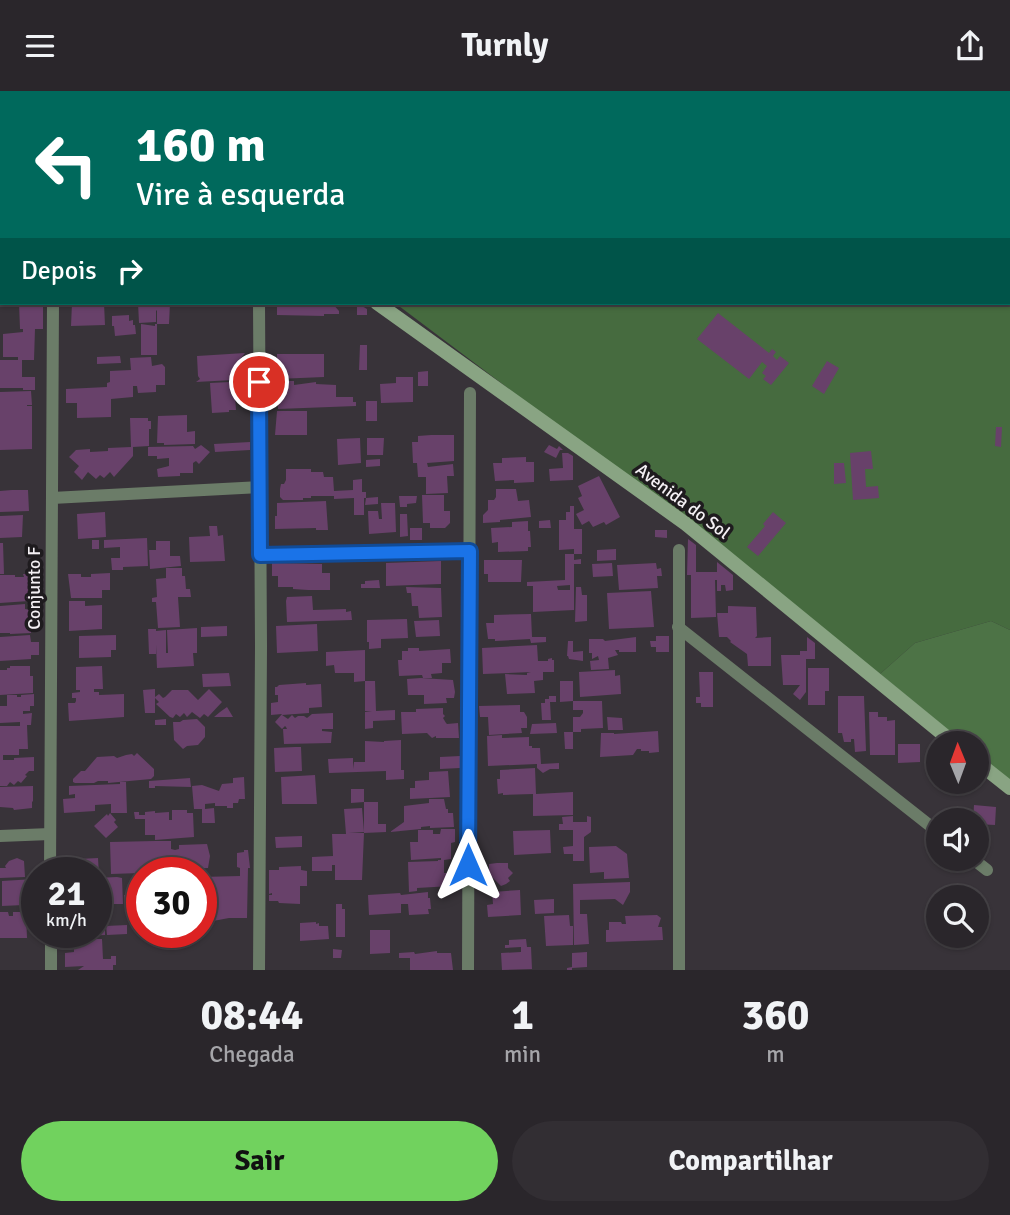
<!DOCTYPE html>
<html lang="pt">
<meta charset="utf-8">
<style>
:root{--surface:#2a262b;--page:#322e33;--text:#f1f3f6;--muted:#a5a5a9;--line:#464347;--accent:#71d25e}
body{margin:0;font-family:Signika,sans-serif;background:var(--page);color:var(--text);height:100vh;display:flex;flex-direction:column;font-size:26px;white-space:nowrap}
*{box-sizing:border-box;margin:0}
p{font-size:23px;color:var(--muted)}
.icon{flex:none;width:38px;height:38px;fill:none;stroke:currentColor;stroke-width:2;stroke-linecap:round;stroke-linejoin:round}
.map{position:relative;height:879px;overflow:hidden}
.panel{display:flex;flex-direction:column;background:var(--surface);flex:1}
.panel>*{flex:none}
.top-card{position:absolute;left:0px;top:0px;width:1012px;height:214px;box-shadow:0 2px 5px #0004,0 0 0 2px var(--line);background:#00695c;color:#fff;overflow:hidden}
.needle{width:46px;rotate:359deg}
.tools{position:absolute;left:926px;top:640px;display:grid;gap:14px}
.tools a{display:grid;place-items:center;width:63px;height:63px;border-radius:50%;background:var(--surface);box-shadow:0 2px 5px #0004,0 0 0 2px var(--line);font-size:35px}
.speed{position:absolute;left:21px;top:766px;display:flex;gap:14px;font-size:35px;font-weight:700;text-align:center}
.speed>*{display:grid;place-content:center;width:91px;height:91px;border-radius:50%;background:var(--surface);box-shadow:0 2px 5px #0004,0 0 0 2px var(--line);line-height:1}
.speed small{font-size:18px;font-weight:400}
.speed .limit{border:10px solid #d22;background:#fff;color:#111}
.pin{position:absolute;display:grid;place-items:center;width:60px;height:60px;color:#fff;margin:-30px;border:4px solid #fff;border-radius:50%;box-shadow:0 2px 7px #0007}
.me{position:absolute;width:77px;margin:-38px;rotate:0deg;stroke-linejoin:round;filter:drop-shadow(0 0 5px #0008)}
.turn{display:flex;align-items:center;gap:24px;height:147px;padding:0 21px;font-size:32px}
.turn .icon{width:91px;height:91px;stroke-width:2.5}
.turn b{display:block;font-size:49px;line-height:60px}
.then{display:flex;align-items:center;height:66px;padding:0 21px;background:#0003;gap:14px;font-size:26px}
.eta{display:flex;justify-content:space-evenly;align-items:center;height:119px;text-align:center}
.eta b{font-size:42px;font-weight:700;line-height:49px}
.button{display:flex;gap:14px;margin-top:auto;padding:14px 21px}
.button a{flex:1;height:80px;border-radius:42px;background:var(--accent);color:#111;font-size:28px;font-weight:700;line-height:80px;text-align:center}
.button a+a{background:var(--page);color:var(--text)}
header{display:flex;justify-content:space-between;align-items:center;height:91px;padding:0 21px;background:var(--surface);font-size:32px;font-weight:700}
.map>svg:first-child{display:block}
</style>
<header><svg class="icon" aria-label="menu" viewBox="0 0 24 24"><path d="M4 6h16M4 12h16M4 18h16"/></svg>Turnly<svg class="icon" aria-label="share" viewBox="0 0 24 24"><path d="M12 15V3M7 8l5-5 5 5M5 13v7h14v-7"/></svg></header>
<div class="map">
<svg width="1010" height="879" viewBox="0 0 1010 879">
<rect width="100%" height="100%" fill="#383339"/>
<!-- green -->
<path fill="#466b3f" d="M531,0H1010V539L991,530L915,552L880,583L636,394L395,212H1010V2H530Z"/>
<!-- forest -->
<path fill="#4d7346" d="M991,530L1010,539V690L977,662L976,653H965L880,583L915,552Z"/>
<!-- building -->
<path fill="#68416a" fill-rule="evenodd" d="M19,212H43V238H35L34,269H22V286H35V299H23V297H0V269H18V266H3V243L23,241V238H20Z
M72,212H104L105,234L71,235Z
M138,212H170L169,233H157V264H141V233L155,235V233H157V220L156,219V231L139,232Z
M277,212H332L339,220V223H324V225L277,224Z
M357,212L367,218V224H357Z
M718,222L769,262L772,258L776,261L773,265L777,269L780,265L789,272L771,294L763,288L766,285L762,282L767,275L762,271L749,288L697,248Z
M129,224V230L133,229V234H135L136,243L115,245L114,235H112V225Z
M360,254H367V279H359Z
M245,262L241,267V275H252V288L196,291L200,288L198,285L197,265Z
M277,263H324V286L277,288Z
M120,265L121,272L97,273V266Z
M151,266L152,275L162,273L165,276V294H156V301L138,302L137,295H133V306L111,308V326L77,327V312H66V298L107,296V292L110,291V280L131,279L130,267Z
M827,270L839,277L824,303L812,295Z
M428,280V295H418V281Z
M396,286H413V311L381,312L380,293L396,292Z
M277,290H294V294L316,291V293L336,294V306H353V311H356V315L278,318Z
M230,291L231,304H235L236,319H229V321L212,322L210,292Z
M31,300L32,314H27V315H32V358L0,359V301Z
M366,310H377V330H366Z
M277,320H307V344H275Z
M187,324V341L195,340V353L164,354V352H157L158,325Z
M130,327H148V330H151V338H149V355L133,356V365L114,386L110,381L104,387L100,384L96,388L88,381L82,389L74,381L79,375L69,366L76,359L90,358V361L108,360V357L131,356Z
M996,336H1002L1001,356L995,355Z
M431,344H454V370L427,372L428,376L453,373L454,385H447L448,402L426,403V386H418L417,372H413L412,351H418V345Z
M360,347L361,372L338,374L337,348Z
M367,347H384L383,364H367Z
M250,351V359L215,361L214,353Z
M201,354L210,361L199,373L196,370L193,372V382H180V385L158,386L157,378L169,375V367L157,368V365H148V356L193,355L195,358Z
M549,354L557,358L559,355L563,359H560L556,367L544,361Z
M871,360L873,378H865L866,396L878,395L879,407L853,409L850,362Z
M562,362H568L573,365V389L550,390L549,378L563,377Z
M526,366V371H534V391L514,392V389L495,390L493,372H502V367Z
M380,368V375L366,376V369Z
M834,372H844L846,392L834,393Z
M286,378H311V381H323L324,386H333L334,400L353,399V389L362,388V401H366V407L378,406V413L365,414L366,407H364V424H354V407L334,408V405H311V407H303V409H283L280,406V398L281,393H284L286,389Z
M599,385L620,426L606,434L604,431L593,436L589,430L582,434L576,423L584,419L578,407L582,405L578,395Z
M496,398H516L518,410L529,409L531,426L500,429V431L483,432V424L488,419V409H494L496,406Z
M12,399H28L29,420L0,421V400Z
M422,404H444V420H450V432L445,437H430V432H423Z
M399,405H417L416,412L407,413V416H400Z
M326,410L328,439H316V437L275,438V425H277V412Z
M381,412H395L396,441L369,443L368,420H378L379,428H382Z
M570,415H574V438H582V463H574V469L581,468V473H574V519L533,521V495H527V491L565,489V463H574V458L559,459V429H566V421H570ZM570,494V499H558L557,495Z
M105,421L106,446L78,448L77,423Z
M773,421L786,432L758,465L747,456L765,435L763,433Z
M400,423H407L408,445L400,446Z
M23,424L22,446L0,447V425Z
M550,429L551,437H539V430Z
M528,430V440H530L531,456H528V460L498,461V451L492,452L491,437L512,436V431Z
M209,435H217L218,445L223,444L225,470L190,471L189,446L210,445Z
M410,437H422V449H410Z
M655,439H667V447L655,446Z
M147,447L148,475L123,476V479H112L111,467H120V456L104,457V449Z
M688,448L696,454V481H717V471L733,484V499L726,500L725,494H721V500H717V489H715L716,526L691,527V484H687Z
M92,449H99V458H92Z
M156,450H170V465H180L181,475L150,478L149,459H156Z
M0,452H3L4,483H0Z
M616,458V469L597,470V459Z
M484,469H522L521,491H488V483H484Z
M441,470V493L386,495V472Z
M272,472L322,473V482H330V499H308L293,498V496H278V485H272Z
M612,472L613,485L593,486L592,473Z
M656,472L657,478L661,477L662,485H657L658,497L619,499L617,474Z
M166,477H182V485H185L186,498H190L191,506H178L180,536L158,537L156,511H152V507L157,506L156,488L166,487Z
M110,482V499H102V507H71L68,483H81V486H91V483Z
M23,483H37V502L29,510L0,512V484H15V486H24Z
M379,489L380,497H361V493H365V490Z
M406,496L441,497L442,526L419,527L418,515H412L411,502H407Z
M576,496H581L582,504H587V530L575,531Z
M651,500L654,536L609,538L607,502Z
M312,505L313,519L346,518V521L351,520L352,529L287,531L286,510L287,506Z
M69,510H85V515L102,514V538L69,540Z
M25,513V518L31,519V542L10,543V542H0V515Z
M728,515L756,516L757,545L755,547L771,546V575H748L747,563L730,551L731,550L727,546H719L717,522H728Z
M531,523L532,546H546V551L531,552L530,548L495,550V548H488L486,532H494V524Z
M407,528L408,547L381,548V557L369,558V551H367V529Z
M439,529L440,545L416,546L414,530Z
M317,533L318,560L277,562L276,535Z
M227,535V545L201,546V536Z
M197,537V562H193L194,575L157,577L156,554V563H149L148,538H156V540L166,539V562H168L167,539Z
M30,544L31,551H39V564H31V568L0,570V546Z
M116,544V559H111V566L79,567V545Z
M656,545H669V561H656V556H651L650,550H656Z
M636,546V561H619V559H615L618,564L608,567L609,578L591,579L590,570L599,569L598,565L592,568V562H589V548H603L605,550Z
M807,546L815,552V568H806V601L800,609L793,603L800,594H783L781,564H800V560H807Z
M568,550H573V561L583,560V570L569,568L568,565H567Z
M537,554L538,570H548V568L552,567V569H554V581H543V589L534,590L535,602L507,603L505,583L527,584V582L531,581L483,583L482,557Z
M408,557H419V560L450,558L451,572H442V582L431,583L432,587H423L422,584L399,585L398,569H402V560H408Z
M365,559V590L354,591V582H335L334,574L326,575V561Z
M10,575H30V585H33V602L0,604V579H7V577H10Z
M102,575L103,598H94V601H99V604L124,603V626L69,630L68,612H75L76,610V607H72V602L80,601V599H76V576Z
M808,577H829V600H825V614H808Z
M615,579V585L620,584L621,603L580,606L579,581Z
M699,581H713V616H701V612H696V606H700Z
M229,582L231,595L203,596L202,583Z
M421,587L453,589L455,601L454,607H446L447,612L424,613V604H408L407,588Z
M365,590H375L376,620L395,619V629L373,630V637L365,638V621H372L365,620Z
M560,590H573V610L560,611Z
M306,592V594L321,593L322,616L309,617V622L282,624L288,628L292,624L295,627L298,625H304L307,627L312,623L333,622V638H322V640L332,641L331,652L284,653L283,638H287L286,636L285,635L282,638L275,631L282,623L271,624V612L278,611V604H275V596H277L279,594Z
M155,598V606L159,603L163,607L165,606L172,599H188L198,609L209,598L222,611L208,626L204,623L200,627L192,621L187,626L184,622L180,626L176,623L173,627L170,626L156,613L159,611L155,607V622H145L143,599Z
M34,603V615H30V620H23V623L32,622L31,634H27L28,658H19V664H3V669H14V667L34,666V680H29L25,684L27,685L21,692L18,690L14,694L10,691L7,695H0V635H20V631L0,632V615H7V604H17V606H21V604Z
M549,605H556V611H550L551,629H542L541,612H545V608H549Z
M838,605H864L866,660L855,661L854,648H851V651H844L842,642H838Z
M573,610H602L603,637L581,638V641H573V626H580L583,622V619H573Z
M520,614V621H524L527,626V637H521L522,642L489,644L488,626H480L479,615Z
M227,616L233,626H214L220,621Z
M443,617V623L445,625L443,627L446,632L447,633L458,632L459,647H436V645L432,647L427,642L402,643L401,621H416V618Z
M869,621H878V626H887V630L895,629V664H870Z
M607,626L622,627L623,639H608Z
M166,628V634H155V629Z
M197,628L205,636V646L198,654L187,655L183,658L174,649L173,631H180L183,629Z
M556,632L557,642L530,643L532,633Z
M658,640L659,661L649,662V660H641V658H637L633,664L600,666L601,642H614V643Z
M564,641H573V658H565Z
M502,644V647L529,646V655H532V657H540L541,673L559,672V678H550L543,682L537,677V673L488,675L487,645Z
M401,649V679H404V688L386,689V680L329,682L328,668L353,667V678L354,671H365V650L384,651V650Z
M898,653H920V671L898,672Z
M295,656H301L302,680L275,681L274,657Z
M137,662L154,678V685L151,688L108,692V690H98L94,692H75L73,691V688L81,680H85L97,666L114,665L117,667L126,664L132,663L134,665Z
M460,665V677L440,678V666Z
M535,677L536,703L573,701V724L533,725V703L503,704V702L498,703L497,688H500V679Z
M448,680L450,706L410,708V697H415V690L429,689V681Z
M315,684L317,713H282L281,686Z
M244,686L245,708H239L238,712H233V717H227V715H215V712L205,713V718L214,717L215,732H202V718H194L192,695L202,694L219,700L222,693L233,692V687Z
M190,687L191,696L155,695V697H149V690Z
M120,691H126L127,722H111V713L95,714V720L64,722L63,708L75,707V703L69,704V695L120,693Z
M33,695V710L32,711V717L14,719L13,717L0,716V696Z
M351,698H364V711L351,712Z
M429,708H444L446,718H448V722H453L454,736L430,737V735L421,736V738L390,741L404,731V715L429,712Z
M364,711H378V733H386V741L364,742Z
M974,714L996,716L995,734L976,733V730H973Z
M362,717L364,741H349L364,742L362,789H335V774H332V780H312V766L333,765L332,743H346L344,718Z
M172,719H187V722H193L194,746L155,749V744H145V728H135L134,721H139V724H145V721L155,720V722L169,721V729H172Z
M110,722L116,729L114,731L118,736L106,747L94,735L107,723L108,725Z
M573,725V731H587V725L591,726V741L584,746V770H573V763H564L563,756L573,755V739H559V733H563L562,726Z
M441,738H455V751L451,752V768L444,769V782H451V795L417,797V800L409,801L408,771L438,770V769H441V767L411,769L410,751H418V739H433V743H440Z
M550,739L551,762L514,764L513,740Z
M302,745V756L276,757L275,746Z
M155,750H171V758L175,759L179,758V754L207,753L210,765L208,777L179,778V772H172L170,781L111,783L110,751Z
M616,755L627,763L629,787L604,788V781L590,782L589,756Z
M244,759H248L250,777H248L247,827H229L213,830H201V786L240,785V777L237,776V762L244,761Z
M17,767L24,770L25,786L0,787V777H6L5,775L9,770Z
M98,767L99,784H96V782H79V768Z
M497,772H508V777L513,782L508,787L510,790L506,793L501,795L488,782L489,781V773Z
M301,775V779L307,780V795H300V813L279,812L278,810H269V804H272V802L269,803V779H279V776Z
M117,786L122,787L123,813H104V810L96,809V787Z
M34,788V812H24V814L2,815V790Z
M630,791V801L623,814L615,808L580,809V823H587L589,853L574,854L573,793Z
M520,799L521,824L488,826L487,814L493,813L492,801Z
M428,801V807H430L431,818H428L429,823L409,824L408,813H401V822L369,824L368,804L400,802L401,804Z
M124,804H130V807L135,806V811L124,812Z
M554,808V822L535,823L534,809Z
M336,813H342V818H345V846H336Z
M96,816H102V833H105V844L65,846L66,842H96Z
M0,821H8L9,825H13V821H26L27,847H0Z
M569,824L570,835H573V854L546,855L544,825Z
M657,824L661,827L658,836H662L663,849L606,851V839H609V831H621L622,833H626L625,825Z
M316,831V833L319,832V835H328L329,848L300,850V832Z
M127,834V843L107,844L106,835Z
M370,839H390V862L370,863Z
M86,848H102L103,868H111V865H116V874H113V879H78L84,875L65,876V862L74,861V852H84Z
M526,848L527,856H531L532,878L502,879L501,862L521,861V856L505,857V854H509V849Z
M333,858L342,859L341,867H333Z
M437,860V862H451L453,879H410V867H399V862L414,861L415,863Z
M587,861V876L572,877V879H567V877L572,876V862Z"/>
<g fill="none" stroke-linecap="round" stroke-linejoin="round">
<!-- street -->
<path stroke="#6b7c68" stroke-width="12" d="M324,0L326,2
M53,2V0
M104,2L106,0
M52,407L260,396
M679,459V879
M260,464L470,460
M678,536L938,741
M0,745L50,743
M973,768L987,779
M50,782L53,212
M51,842V879
M259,879L261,555L259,212
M468,879L470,302"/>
<!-- secondary -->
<path stroke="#89a483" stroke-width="14" d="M95,0L97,2
M377,212L686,433L955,653
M976,670L1010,697"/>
</g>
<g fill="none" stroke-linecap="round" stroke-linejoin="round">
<!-- route casing -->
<g stroke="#114b97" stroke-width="18">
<path id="route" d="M259,291L260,464L470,460L468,774"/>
</g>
<!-- route -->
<use href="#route" stroke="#1a73e8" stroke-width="12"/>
</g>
<g text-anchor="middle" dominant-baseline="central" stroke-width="7" stroke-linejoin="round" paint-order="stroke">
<!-- street labels -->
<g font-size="18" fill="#f4f0f4" stroke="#1e1b1e">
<text transform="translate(683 410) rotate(37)">Avenida do Sol</text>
<text transform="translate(34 497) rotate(-90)">Conjunto F</text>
</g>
</g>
</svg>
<div class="tools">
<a><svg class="needle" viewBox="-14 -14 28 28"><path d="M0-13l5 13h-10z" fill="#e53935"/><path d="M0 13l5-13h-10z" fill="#a5a5a9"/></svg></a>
<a><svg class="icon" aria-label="sound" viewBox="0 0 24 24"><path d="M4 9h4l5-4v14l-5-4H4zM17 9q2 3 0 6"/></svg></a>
<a><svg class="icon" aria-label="search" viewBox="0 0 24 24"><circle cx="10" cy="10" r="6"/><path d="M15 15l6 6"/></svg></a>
</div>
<div class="speed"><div>21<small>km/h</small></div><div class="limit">30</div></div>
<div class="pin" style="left:259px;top:291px;background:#d93025"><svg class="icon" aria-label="arrive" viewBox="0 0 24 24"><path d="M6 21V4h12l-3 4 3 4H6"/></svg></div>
<svg class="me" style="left:468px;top:774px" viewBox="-20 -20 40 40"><path d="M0-17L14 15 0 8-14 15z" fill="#1a73e8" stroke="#fff" stroke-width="4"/></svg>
<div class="top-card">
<div class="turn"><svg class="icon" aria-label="left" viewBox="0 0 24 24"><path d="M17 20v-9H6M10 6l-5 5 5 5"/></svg><div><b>160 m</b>Vire à esquerda</div></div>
<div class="then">Depois<svg class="icon" aria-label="right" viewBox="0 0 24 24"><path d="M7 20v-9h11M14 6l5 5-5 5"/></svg></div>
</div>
</div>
<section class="panel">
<div class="eta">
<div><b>08:44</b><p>Chegada</p></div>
<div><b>1</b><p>min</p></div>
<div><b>360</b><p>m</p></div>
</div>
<div class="button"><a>Sair</a><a>Compartilhar</a></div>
</section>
